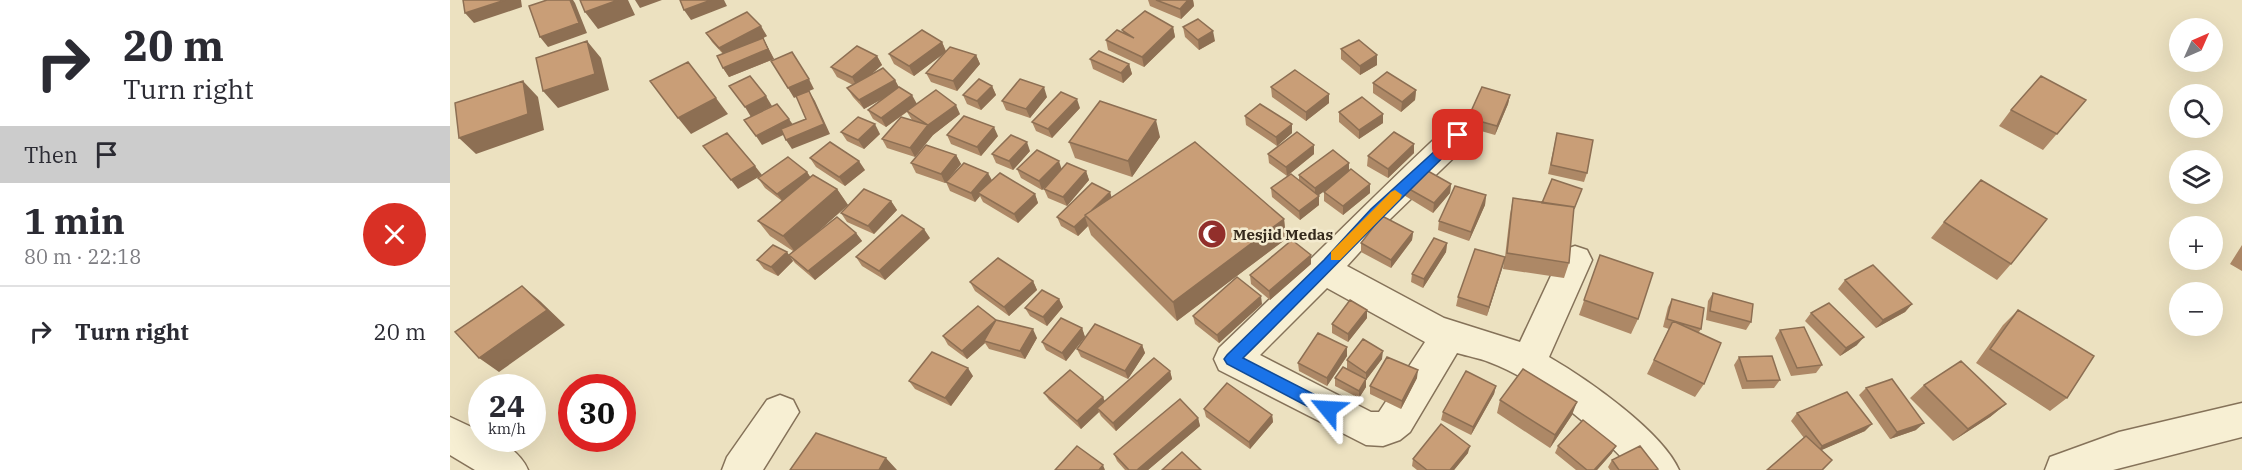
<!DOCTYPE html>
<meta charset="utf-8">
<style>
:root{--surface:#fff;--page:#f2f2f3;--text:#2b2b33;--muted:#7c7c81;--line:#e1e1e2}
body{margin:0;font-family:"IBM Plex Serif",serif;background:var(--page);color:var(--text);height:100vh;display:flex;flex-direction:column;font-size:22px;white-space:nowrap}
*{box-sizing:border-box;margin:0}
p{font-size:20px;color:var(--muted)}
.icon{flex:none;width:33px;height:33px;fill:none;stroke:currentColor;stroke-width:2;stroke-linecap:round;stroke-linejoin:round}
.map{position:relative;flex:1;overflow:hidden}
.sheet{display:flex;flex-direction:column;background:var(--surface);width:450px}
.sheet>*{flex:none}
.banner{background:#fff;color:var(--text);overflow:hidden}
.needle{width:39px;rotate:45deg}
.buttons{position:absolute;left:1719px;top:18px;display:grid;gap:12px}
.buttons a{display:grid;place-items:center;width:54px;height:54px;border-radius:50%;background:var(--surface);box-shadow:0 6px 24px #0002;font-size:30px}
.speed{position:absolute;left:18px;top:374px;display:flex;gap:12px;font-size:30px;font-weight:700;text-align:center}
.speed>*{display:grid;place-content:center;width:78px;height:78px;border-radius:50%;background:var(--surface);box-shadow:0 6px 24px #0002;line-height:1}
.speed small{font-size:15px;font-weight:400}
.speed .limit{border:9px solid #d22;background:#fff;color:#111}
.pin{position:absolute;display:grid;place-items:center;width:51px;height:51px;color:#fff;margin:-26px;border-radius:12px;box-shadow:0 3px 9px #0006}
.me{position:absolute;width:66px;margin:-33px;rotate:297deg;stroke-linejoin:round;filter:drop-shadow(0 0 4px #0008)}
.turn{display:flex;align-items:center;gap:21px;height:126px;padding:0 24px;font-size:27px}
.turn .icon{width:78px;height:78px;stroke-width:2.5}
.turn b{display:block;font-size:42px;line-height:51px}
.then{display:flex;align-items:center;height:57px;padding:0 24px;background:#0003;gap:12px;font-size:22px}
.round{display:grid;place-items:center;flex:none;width:63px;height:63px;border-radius:32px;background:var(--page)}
.overview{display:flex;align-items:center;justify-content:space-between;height:102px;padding:0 24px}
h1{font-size:36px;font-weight:700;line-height:45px}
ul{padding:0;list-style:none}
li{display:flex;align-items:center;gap:18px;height:90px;padding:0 24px;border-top:2px solid var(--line)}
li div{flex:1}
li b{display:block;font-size:22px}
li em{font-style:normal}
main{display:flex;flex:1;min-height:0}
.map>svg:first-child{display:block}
</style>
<main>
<section class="sheet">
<div class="banner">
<div class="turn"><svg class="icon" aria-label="right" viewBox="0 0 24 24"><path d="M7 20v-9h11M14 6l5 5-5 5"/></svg><div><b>20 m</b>Turn right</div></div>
<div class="then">Then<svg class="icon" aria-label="arrive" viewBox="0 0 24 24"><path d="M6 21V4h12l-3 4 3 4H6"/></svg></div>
</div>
<div class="overview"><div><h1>1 min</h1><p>80 m · 22:18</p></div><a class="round" style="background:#d93025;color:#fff"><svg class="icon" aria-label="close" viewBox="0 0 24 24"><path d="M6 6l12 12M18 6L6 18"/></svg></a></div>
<ul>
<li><svg class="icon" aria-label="right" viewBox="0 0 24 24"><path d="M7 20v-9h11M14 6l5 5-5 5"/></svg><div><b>Turn right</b></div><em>20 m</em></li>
</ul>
</section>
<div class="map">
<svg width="1792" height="470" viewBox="0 0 1792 470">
<rect width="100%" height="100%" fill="#ece1c0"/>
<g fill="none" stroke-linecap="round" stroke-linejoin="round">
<!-- minor casing -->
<g stroke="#857259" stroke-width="3">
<path id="minor" d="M1008,124L1019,127L1023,135L1019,143L937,222L897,266L994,318L1070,342L1113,250L1125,246L1137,250L1142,260L1099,357C1137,379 1212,431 1229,470H1184C1146,430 1091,381 1039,362C1029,358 1017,356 1007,353L960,432L950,440L933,446L916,445L769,370L764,359L769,348C846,275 920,199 997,127ZM877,288L975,342L929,412H921L810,355Z
M330,395L343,400L349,412L313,470H272L277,457L317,400Z
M0,417L32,432V438C50,438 71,453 78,470H25L0,455Z"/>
</g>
<!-- tertiary casing -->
<g stroke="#857259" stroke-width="3">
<path id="tertiary" d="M1792,403V437L1663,470H1595L1600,457L1669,432Z"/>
</g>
<!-- minor -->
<use href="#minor" fill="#f7efd3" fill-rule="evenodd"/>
<!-- tertiary -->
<use href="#tertiary" fill="#f7efd3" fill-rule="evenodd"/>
</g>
<!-- wall -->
<path fill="#ad8866" d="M698,0H743L744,6L731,19L700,6Z
M723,27L725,37L694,67L658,50L656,40L673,32L672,30Z
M733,27L765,41L749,50L735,37Z
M256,33L317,36L313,38L324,59L279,77L273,68V54L262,42Z
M492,42L496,51L526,55L530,64L507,91L481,82L476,73L495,52L464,76L444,64L439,54Z
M891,49L927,65L910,75L891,59Z
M427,56L432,65L421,74L445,80L448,87L467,104L510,114L483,135L465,157L437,148L432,139L462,120L457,112L436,127L423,119L418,110L430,100L414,109L403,97L397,88L403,85L387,77L381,67Z
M640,59L679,64L682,74L673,83L643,69Z
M923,83L966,90L965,100L951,112L923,93Z
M542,86L546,95L531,110L517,104L513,95Z
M821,87L879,103L856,121L822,97Z
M1060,95L1058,104L1045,135L1017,127L1018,118Z
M597,97L580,118L556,110L552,101Z
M1636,100L1593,150L1549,126L1561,110Z
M630,108L602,138L586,131L582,122Z
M889,112L933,123L909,139L889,122Z
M795,116L842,133L827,146L796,125Z
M391,132L430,134L414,149L397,141Z
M1107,133L1137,173L1134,182L1098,174Z
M497,135L548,136L531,156L501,144Z
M710,137L682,177L625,158L619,142Z
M964,144V153L938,178L917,166L918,156Z
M580,151L563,170L546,163L542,154Z
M818,154H864L837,176L819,163Z
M506,155L511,164L500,177L542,181L585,194L588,203L568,223L533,202L530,196L525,202L500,191L496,182L495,183L466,173L461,163Z
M360,158L415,170L395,186L366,167Z
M899,163V171L920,193L893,215L874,201V192L878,188L868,195L869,196V205L850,220L822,197L821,188L849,180V175Z
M567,169H611L636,171L639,180L617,206L598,198L594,189L595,187L592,190L571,178Z
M357,172L360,177L387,189L398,205L364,235L406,233L412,241L365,280L345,263L339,255L343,251L320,236L308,221L332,201L315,188L308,178Z
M1001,184L1000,193L983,213L952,194V185Z
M1132,189L1123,212L1119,263L1114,278L1053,269L1054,260L1037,316L1006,306L1008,297L1055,257L1060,214L1063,198L1092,203Z
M660,192L661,197L834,219L836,239L727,321L641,235L638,226L628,236L611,226L607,217Z
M1036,195L1035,205L1019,241L988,230L989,221Z
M441,201L447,210L424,234L397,222L391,213Z
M1494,222L1561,264L1547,280L1481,238Z
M963,232L962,240L941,268L911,252V243Z
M480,238L435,280L412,266L406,257Z
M997,243L996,252L973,288L961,282L962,274Z
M1792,245V271L1780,264Z
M337,252L343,261L328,276L314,269L307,260Z
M861,255V264L820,300L801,284L800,275Z
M1150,255L1188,319L1181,334L1129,315Z
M1395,280L1462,304L1455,312L1426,328L1388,289Z
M583,281L587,290L559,316L525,291L520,282Z
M1263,293L1301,322L1296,330L1256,320L1258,301Z
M609,299L613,307L597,326L580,316L575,308Z
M1222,299L1251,329L1249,332L1254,384L1245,397L1197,374L1219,329L1213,327L1218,307Z
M812,304L769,343L745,324L743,316Z
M1568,310L1617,398L1600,411L1526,363L1553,325Z
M1361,313L1407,345L1390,356L1355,321Z
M917,318L898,342L882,333V324Z
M546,320L587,338L575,359L539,349L535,343L517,359L498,345L493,336Z
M632,328L635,337L616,361L596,350L592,342Z
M1330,330L1372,365L1366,373L1341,376L1325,338Z
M692,345L695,353L678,379L631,357L627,349Z
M897,347V356L877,386L849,371L848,363Z
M1289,357L1330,380L1324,388L1292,389L1284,365Z
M932,359L916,380V387L909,398L885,386V378L897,368V360Z
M720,371L722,379L666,431L651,416L649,412L631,429L599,400L594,393L653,397L655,402Z
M523,376L501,406L465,389L459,381Z
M967,378L951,409L920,394V386Z
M1474,385L1556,404L1540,417L1503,441L1460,398Z
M1046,386L1044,394L1021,435L991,420L993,412Z
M1416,388L1466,430L1440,439L1409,395Z
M1050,400L1122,415L1100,448L1047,413Z
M754,409L822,415L823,422L800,449L756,417Z
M1347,413L1415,431L1371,450L1382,460L1373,470H1317L1354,438L1341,421Z
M748,418L750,426L698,470H675L667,461L664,454Z
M1108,446L1162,453L1147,470H1126L1105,453Z
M1018,453L1004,470H967L962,466L963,459Z
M1162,460L1207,470H1160L1158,467Z"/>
<!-- shaded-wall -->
<path fill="#8d6f53" d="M55,0H71L72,7L24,23L15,13Z
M120,0H123L125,3L137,33L98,47L90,37Z
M168,0H178L185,15L148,29L135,12Z
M185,0H212L190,8Z
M261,0H274L277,6L241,20L234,10Z
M738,0H743L744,6L731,19L730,9Z
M311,26L317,36L276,57L269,48Z
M723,27L725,37L694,67L692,57Z
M763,31L765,41L749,50L748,40Z
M313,38L324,59L279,77L273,68Z
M137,41L151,58L159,90L108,108L93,91Z
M492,42L496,52L464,76L459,66Z
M526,55L530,64L507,91L503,81Z
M927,55V65L910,75V66Z
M427,56L432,65L407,87L402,77Z
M679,64L682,74L673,83L671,73Z
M359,79L364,89L359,91L365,101L380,134L342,149L336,140L374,124L359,91L344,98L338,88Z
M445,80L450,89L414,109L409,100Z
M73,81L88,97L94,130L26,154L9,138Z
M542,86L546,95L531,110L527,101Z
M594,87L597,97L580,118L576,109Z
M966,90L965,100L951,112L952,102Z
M879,94V103L856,121V112Z
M462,95L467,104L436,127L431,118Z
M1060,95L1058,104L1045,135L1047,126Z
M316,96L322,106L301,117L295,107Z
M266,98L278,114L241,134L228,118Z
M627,99L630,108L602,138L598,129Z
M506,105L510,114L483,135L478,125Z
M933,114V123L909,139V130Z
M339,119L346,129L312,145L306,136Z
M706,120L710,137L682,177L678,161Z
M425,124L430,134L414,149L408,140Z
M842,124V133L827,146L826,137Z
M478,125L483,135L465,157L460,148Z
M544,127L548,136L531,156L527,147Z
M577,142L580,151L563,170L559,161Z
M964,144V153L938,178V169Z
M864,145V154L837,176L836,167Z
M506,155L511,164L495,183L491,174Z
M409,161L415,170L395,186L389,177Z
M609,161L612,170L592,190L589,181Z
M899,163V173L865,198V188Z
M305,166L312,175L288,189L281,180Z
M636,171L639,180L617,206L613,197Z
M357,172L363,181L334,203L327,194Z
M538,173L543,182L528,193L530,196L525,202L521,193Z
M920,184V193L893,215V206Z
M1001,184L1000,193L983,213L984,203Z
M387,189L398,205L345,252L333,236Z
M660,192L663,202L636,216Z
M585,194L588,203L568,223L564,214Z
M1036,195L1035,205L1019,241L1021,232Z
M869,196V205L850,220L849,211Z
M441,201L447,210L424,234L418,226Z
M635,217L638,226L628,236L624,227Z
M834,219L836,239L727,321L723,302Z
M474,229L480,238L435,280L429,271Z
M963,232L962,240L941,268V260Z
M406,233L412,241L365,280L358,271Z
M997,243L996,252L973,288L974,279Z
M337,252L343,261L328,276L321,267Z
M861,255V264L820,300L819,291Z
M1055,257L1053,266L1037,316L1039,307Z
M583,281L587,290L559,316L554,307Z
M72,286L90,301L115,325L49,372L29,358Z
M811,296L812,304L769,343L767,335Z
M609,299L613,307L597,326L593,317Z
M1462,304L1455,312L1426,328L1433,320Z
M917,310V318L898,342V334Z
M546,320L534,341L535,343L517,359L512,351Z
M632,328L635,337L616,361L612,353Z
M583,329L587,338L575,359L570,351Z
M1414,337L1407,345L1390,356L1396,348Z
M692,345L695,353L678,379L675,371Z
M897,347V356L877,386V378Z
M933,351L932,359L916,380V387L909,398V391L916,380V373Z
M518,368L523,376L501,406L495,398Z
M968,370L967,378L951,409L952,401Z
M720,371L722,379L666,431L663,423Z
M1046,386L1044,394L1021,435L1023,427Z
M653,397L656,405L647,408L649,412L631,429L627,421Z
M1127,402L1122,415L1100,448L1105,435Z
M1556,404L1540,417L1503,441L1518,429Z
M822,415L823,422L800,449L799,442Z
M748,418L750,426L698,470H687Z
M1474,423L1466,430L1440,439L1447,432Z
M1422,424L1415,431L1365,453L1372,446Z
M1020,446L1018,453L1004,470H1000Z
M1166,446L1162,453L1147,470H1144Z
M436,458L447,470H429Z
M653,465L655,470H649Z"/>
<!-- building -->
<path fill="#c99e77" stroke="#8d6f53" stroke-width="1.5" d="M13,0H55L15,13Z
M97,0H120L129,23L90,37L79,6Z
M130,0H168L135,12Z
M230,0H261L234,10Z
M706,0H738L730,9Z
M695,11L723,27L692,57L656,40L667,30L684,38L672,30Z
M297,12L311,26L269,48L256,33Z
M748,19L763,31L748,40L733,27Z
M472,30L492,42L459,66L439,54Z
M313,38L318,49L273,68L267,56Z
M909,40L927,55L910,66L891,49Z
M137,41L145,74L93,91L86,58Z
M407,46L427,56L402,77L381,67Z
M500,47L526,55L503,81L476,73Z
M649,51L679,64L671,73L640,59Z
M342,52L359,79L338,88L321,61Z
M238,62L266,98L228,118L200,81Z
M433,68L445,80L409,100L397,88Z
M845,70L879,94L856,112L821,87Z
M937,72L966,90L952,102L923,83Z
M300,76L316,96L295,107L279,86Z
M1591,76L1636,100L1607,134L1561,110Z
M529,79L542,86L527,101L513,95Z
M570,79L594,87L576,109L552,101Z
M73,81L78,114L9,138L5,103Z
M449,87L462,95L431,118L418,110Z
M1032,87L1060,95L1047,126L1018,118Z
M486,90L506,105L478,125L457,111Z
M359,91L374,124L336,140L331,129L356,119L346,96Z
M611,92L627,99L598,129L582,122Z
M912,97L933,114L909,130L889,112Z
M650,101L706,120L678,161L619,142Z
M327,104L339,119L306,136L294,120Z
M810,104L842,124L826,137L795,116Z
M514,116L544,127L527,147L497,135Z
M408,117L425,124L408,140L391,132Z
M451,117L478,125L460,148L432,139Z
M847,132L864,145L836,167L818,154Z
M944,132L964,144L938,169L918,156Z
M277,133L305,166L281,180L253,146Z
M1107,133L1143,140L1137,173L1101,165Z
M561,135L577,142L559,161L542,154Z
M380,142L409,161L389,177L360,158Z
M745,142L834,219L723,302L635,215Z
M476,145L506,155L491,174L461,163Z
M587,150L609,161L589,181L567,169Z
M883,150L899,163L865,188L849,175Z
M338,157L357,172L327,194L308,178Z
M514,163L538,173L521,193L496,182Z
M617,163L636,171L613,197L594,189Z
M969,166L1001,184L984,203L952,185Z
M901,169L920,184L893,206L874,192Z
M550,173L585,194L564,214L528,193Z
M841,174L869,196L849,211L821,188Z
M363,175L387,189L333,236L308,221Z
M1102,179L1132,189L1124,209V207L1092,203Z
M1531,180L1597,219L1561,264L1494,222Z
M642,183L660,192L641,211L635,215L636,216L624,227L607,217Z
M1005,186L1036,195L1021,232L989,221Z
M414,189L441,201L418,226L391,213Z
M1063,198L1124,207L1119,263L1057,253Z
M452,215L474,229L429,271L406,257Z
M932,216L963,232L941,260L911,243Z
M387,217L406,233L358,271L339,255Z
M984,238L997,243L974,279L962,274Z
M842,240L861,255L819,291L800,275Z
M323,245L337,252L321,267L307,260Z
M1025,249L1055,257L1039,307L1008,297Z
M1150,255L1203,273L1188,319L1134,300Z
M548,258L583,281L554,307L520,282Z
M1423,265L1462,304L1433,320L1395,280Z
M787,277L811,296L767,335L743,316Z
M72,286L97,310L29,358L5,332Z
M592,290L609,299L593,317L575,308Z
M1263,293L1303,304L1301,322L1260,311Z
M1222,299L1254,308L1251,329L1217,319Z
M900,300L917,310L898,334L882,324Z
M1379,303L1414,337L1396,348L1361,313Z
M528,306L546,320L583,329L570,351L534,341L546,320L512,351L493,336Z
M1568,310L1644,356L1617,398L1540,349Z
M611,318L632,328L612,353L592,342Z
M1223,321L1271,343L1254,384L1204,360Z
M645,324L692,345L675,371L627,349Z
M1354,327L1372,365L1347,368L1330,330Z
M868,333L897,347L877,378L848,363Z
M913,339L933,351L916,373L897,360Z
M482,352L518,368L495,398L459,381Z
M1322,356L1330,380L1297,381L1289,357Z
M937,357L968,370L952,401L920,386Z
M704,358L720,371L663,423L647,408Z
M1511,361L1556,404L1518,429L1474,385Z
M893,367L916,379L909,391L885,378Z
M1073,369L1127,402L1105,435L1050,400Z
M620,370L653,397L627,421L594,393Z
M1016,371L1046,386L1023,427L993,412Z
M1442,379L1474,423L1447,432L1416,388Z
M777,383L822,415L799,442L754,409Z
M1397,392L1422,424L1372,446L1347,413Z
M730,399L748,418L687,470H679L664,454Z
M1133,420L1166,446L1144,470H1137L1108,446Z
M991,424L1020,446L1000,470H977L963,459Z
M366,433L436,458L429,470H340Z
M1356,436L1382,460L1372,470H1317Z
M627,446L653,465L649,470H605Z
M1190,446L1208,469L1205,470H1169L1162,460Z
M732,452L751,470H712Z"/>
<!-- route -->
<path fill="#1a73e8" stroke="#114b97" stroke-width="1.5" d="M1008,130L1014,135L1012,139C938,210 867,285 793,358L883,404L885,409L883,414H872L777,364L774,359L777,355L874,260L921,209Z"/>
<!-- slow -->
<path fill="#f59e0b" d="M945,190L952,195L950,199L890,260H881V252L941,192Z"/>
<!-- icons -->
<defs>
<g id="mosque-disc" transform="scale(1.5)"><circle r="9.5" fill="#922f2b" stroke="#f4ebcf"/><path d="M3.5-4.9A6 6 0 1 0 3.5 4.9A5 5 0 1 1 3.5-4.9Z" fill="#fff"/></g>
</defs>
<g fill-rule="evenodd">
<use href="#mosque-disc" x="762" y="234"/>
</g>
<g text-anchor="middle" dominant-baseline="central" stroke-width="5" stroke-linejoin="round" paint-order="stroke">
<!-- poi labels -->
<g font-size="15" font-weight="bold" fill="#352a1d" stroke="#f4ebcf" text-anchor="start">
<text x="783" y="234">Mesjid Medas</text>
</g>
</g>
</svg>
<div class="buttons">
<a><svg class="needle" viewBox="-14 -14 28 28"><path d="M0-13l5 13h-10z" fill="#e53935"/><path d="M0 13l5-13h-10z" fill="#7c7c81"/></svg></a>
<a><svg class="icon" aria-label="search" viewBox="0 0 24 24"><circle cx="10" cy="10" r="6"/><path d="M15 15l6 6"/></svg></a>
<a><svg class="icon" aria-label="layers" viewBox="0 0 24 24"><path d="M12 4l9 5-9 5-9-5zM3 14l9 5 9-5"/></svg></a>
<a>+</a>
<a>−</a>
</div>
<div class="speed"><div>24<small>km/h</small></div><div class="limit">30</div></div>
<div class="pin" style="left:1008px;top:135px;background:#d93025"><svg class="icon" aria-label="arrive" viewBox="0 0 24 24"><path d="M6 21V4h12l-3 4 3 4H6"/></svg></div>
<svg class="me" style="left:878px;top:409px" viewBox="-20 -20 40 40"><path d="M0-17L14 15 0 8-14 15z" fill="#1a73e8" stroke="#fff" stroke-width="4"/></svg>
</div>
</main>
